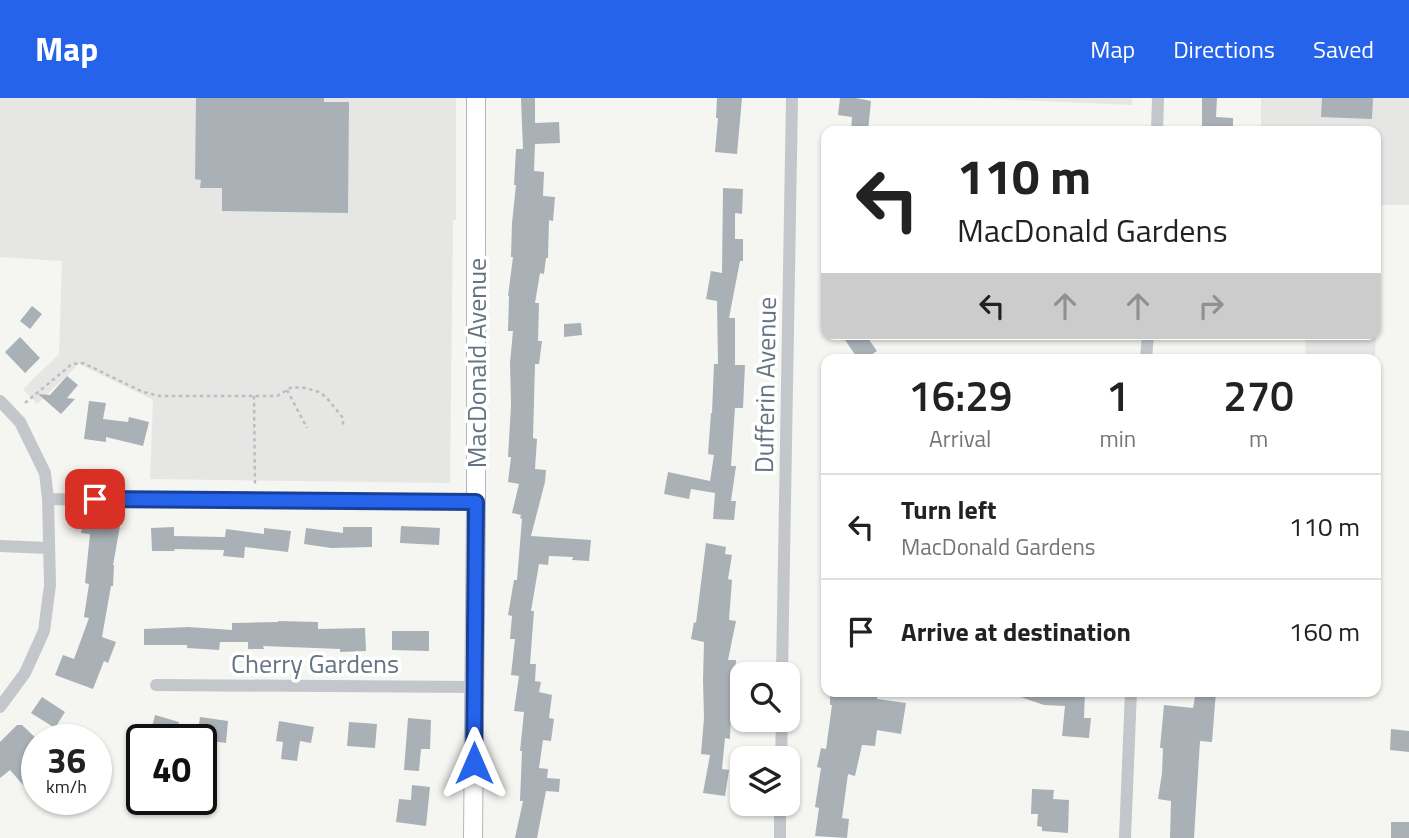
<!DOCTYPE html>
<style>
:root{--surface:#fff;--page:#f6f6f6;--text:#222;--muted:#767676;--line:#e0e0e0;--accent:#2563eb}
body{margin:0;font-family:"Titillium Web",sans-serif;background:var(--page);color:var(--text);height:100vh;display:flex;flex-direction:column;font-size:26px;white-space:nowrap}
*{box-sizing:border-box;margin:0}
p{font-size:23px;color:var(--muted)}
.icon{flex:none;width:38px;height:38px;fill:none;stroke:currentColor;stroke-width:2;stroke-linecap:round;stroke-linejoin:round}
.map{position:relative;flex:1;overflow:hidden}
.panel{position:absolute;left:821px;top:256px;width:560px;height:343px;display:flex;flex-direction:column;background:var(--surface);border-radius:14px;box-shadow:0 2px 5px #0004}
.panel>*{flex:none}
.banner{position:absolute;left:821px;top:28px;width:560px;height:214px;border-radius:14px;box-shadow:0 2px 5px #0004;background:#fff;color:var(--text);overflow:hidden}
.buttons{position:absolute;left:730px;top:564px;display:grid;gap:14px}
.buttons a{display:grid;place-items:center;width:70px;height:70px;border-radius:14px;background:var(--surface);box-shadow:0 2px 5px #0004;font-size:35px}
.speed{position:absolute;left:21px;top:626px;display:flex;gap:14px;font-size:35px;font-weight:700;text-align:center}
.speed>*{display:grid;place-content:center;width:91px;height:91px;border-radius:50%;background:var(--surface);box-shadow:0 2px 5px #0004;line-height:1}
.speed small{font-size:18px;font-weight:400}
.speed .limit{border:4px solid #111;border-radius:10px;background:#fff;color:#111}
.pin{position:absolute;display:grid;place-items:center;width:60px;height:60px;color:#fff;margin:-30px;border-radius:14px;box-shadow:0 4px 10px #0006}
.me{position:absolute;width:77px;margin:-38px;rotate:0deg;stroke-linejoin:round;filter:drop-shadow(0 0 5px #0008)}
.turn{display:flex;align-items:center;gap:24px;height:147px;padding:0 21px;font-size:32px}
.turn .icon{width:91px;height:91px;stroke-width:2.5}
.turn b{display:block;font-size:49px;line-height:60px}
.lanes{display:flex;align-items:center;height:66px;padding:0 21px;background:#0003;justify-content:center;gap:35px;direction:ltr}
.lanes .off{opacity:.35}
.eta{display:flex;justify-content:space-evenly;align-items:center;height:119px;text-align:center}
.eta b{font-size:42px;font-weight:600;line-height:49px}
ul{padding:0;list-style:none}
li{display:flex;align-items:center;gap:21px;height:105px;padding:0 21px;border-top:2px solid var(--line)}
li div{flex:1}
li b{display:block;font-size:26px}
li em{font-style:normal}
header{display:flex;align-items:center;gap:42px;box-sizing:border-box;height:98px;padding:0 35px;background:var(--accent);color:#fff}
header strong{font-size:33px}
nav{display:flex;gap:38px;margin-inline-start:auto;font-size:24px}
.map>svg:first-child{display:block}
</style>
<header>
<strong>Map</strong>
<nav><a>Map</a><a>Directions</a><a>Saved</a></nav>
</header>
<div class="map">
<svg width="1409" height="740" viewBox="0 0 1409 740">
<rect width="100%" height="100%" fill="#f5f6f2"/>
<!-- built -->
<path fill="#e6e7e5" d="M0,0H456V122H453L450,385L150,381L153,302L79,266L37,306L23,291L59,256L62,163L0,159Z
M973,0H1132V7Z
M1261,0H1409V107H1380L1375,261L1305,259L1306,236H1376V33H1261Z"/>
<!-- building -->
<path fill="#a9b0b6" d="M196,0H324V4H349L348,115L222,113V90H200L201,82L195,81Z
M521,0H535V25L559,24L560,45L535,46L534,73L544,74L543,98L555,99L553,123L549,122L548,160H546L544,176L540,175L535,205H539L538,243H542L539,266H535L533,340L537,341L535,371L546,372L545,384L531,438L591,442L589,463L572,462L573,459L549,458L548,467L539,466L531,513H534L530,566H536L535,583L541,584L539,594L552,597L549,620L554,621L551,643L543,642L539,670L548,671L547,680L560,681L559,694L546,693L537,740H515L523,703H520L522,653H520L524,614L514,613L519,578L511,577L515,541H510L512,518L508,517L514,482H517L522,421L520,420L521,417L512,415L519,386L508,384L511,359H508L511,307L510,265L513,233H508L509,198H508L513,159H511L512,125L516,87H514L516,51H523Z
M717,0H742L737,56L715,54L718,20H716Z
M840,0H856L871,3L868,33H851L852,19L838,17Z
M1202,0H1217L1216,19L1233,20V33H1202Z
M1322,0H1373L1372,21L1321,19Z
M723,90L743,91L742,116L735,115V141H743V163H740L729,220H735V267H745L743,310H735L731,368H736L731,403H736L734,422L713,421L715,395L691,391L689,401L664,396L668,374L710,383L714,357L708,356L711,315H712L714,266H718L717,203L706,201L711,173L722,175Z
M32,208L42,216L30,231L20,223Z
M581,225L582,237L564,239V226Z
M841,236H865L877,253L865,261H858Z
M20,239L40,260L25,275L5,254Z
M67,278L78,287L67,300L75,301L61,316L38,296L50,297Z
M89,303L106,305L103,321L128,324L129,319L149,324L143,348L106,339V344L84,341Z
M83,422L120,428L113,467H114L113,488H111L102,539L116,544L108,565L104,563L93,591L55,577L63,557L74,561L89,520L84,519L89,486L85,485L90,436L81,435Z
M401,428L440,430L439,447L400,445Z
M174,429V438L225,439L226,431L264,436V430L291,433L288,454L245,449L244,460L223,458L224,452L174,451L175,453H152L151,430Z
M343,429H372V449L331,450L304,446L306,430L343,435Z
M706,445L726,449L725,456L732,457L728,481L732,482L729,522L736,523L728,562H736L735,579H732L730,641L725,640L722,671L729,672L725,698L703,695L710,657L701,656L704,620L703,582L704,544L691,541L694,524L696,525Z
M278,523L318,524V531L365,530L366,553L340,554V551L263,548L264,551H248V544H220L219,552L187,550V547H144V531L188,529L232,532V525L278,524Z
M392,533H429V553L392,552Z
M830,593H877V601L906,605L901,636L877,632L875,648L862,647L855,678L848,676L842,720L849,721L847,740L815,738L819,710L815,709L821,670L817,669L821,650L826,651L832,607H830Z
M1009,593H1085L1084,620H1091L1089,640L1062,638L1065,608L1044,607L1009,595Z
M1196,593H1216L1212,644L1200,643L1194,740H1170L1171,703L1158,701L1162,675L1163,650H1160L1164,607L1193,610Z
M42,599L65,614L55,630L31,615Z
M155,617L179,624L174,642H168L150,637Z
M200,619L228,623L226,645L197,641Z
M408,620L431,622L430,651H421L419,673L404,672Z
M279,623L314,629L311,645L300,643L297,663L281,661L283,644L276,643Z
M349,624L377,626L375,650L347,648Z
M17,627H22L37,641V649L23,663L35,677L23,687L10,672L0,680V644Z
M1391,631L1409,633V654L1390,652Z
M412,687L430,689L426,728L396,724L399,701L411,702Z
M1032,691L1054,692L1053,701L1069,702L1068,735L1042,733V729L1037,728L1038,716H1031Z
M1391,724H1409V740H1391Z"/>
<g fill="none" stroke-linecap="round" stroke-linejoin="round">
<!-- secondary casing -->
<g stroke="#b3b8bc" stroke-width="20">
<path id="secondary" d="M473,740L476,404V0"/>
</g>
<!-- path -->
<path stroke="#bbbdbf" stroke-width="2.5" stroke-dasharray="3.5 3.5" stroke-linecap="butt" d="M287,292L307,330
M254,298L255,389
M25,305L72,266L83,265L143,294L160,298H277L292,289L305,290L319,294L326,299L343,320V330"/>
<!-- street -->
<path stroke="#c3c6ca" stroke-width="12" d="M1157,33L1158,0
M1146,261L1148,236
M0,303L20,324L45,375L48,401L50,487L44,533L25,575L0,609
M48,401L476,404
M0,448L49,450
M782,576L792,0
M156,587L474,589
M781,660L782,621
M780,740V705
M1125,740L1131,593"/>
<!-- secondary -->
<use href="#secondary" stroke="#fff" stroke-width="18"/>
</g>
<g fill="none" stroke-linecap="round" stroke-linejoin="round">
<!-- route casing -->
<g stroke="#184099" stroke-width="18">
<path id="route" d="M95,401L476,404L474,665"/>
</g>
<!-- route -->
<use href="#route" stroke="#2563eb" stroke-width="12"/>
</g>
<g text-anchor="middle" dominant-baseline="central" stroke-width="7" stroke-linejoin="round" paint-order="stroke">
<!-- street labels -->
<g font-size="26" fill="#657382" stroke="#fff">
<text transform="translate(476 265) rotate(-90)">MacDonald Avenue</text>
<text transform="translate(765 287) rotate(-89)">Dufferin Avenue</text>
<text x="315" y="565">Cherry Gardens</text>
</g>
</g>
</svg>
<div class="buttons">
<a><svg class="icon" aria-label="search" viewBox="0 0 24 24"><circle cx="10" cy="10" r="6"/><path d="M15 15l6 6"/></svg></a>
<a><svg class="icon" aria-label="layers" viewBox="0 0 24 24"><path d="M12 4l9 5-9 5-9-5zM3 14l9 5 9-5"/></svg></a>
</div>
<div class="speed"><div>36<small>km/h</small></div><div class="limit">40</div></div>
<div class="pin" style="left:95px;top:401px;background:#d93025"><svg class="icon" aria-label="arrive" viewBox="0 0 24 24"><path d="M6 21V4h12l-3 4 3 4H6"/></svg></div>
<svg class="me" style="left:474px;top:665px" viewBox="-20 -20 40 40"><path d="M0-17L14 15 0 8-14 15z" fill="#2563eb" stroke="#fff" stroke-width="4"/></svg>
<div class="banner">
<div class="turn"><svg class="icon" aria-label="left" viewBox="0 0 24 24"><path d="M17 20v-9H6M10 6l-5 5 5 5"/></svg><div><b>110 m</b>MacDonald Gardens</div></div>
<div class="lanes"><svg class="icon" aria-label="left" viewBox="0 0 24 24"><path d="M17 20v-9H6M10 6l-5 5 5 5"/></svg><svg class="icon off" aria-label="ahead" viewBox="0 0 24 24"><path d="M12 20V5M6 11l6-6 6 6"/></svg><svg class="icon off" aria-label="ahead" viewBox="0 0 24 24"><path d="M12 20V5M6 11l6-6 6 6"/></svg><svg class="icon off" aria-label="right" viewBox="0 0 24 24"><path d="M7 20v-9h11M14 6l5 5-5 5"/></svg></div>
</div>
<section class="panel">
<div class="eta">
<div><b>16:29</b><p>Arrival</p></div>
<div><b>1</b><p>min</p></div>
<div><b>270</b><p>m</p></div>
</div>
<ul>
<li><svg class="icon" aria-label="left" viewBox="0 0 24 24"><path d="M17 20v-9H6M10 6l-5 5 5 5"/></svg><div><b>Turn left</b><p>MacDonald Gardens</p></div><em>110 m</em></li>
<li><svg class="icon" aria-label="arrive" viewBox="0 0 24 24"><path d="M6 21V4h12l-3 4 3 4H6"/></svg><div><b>Arrive at destination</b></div><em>160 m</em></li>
</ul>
</section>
</div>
